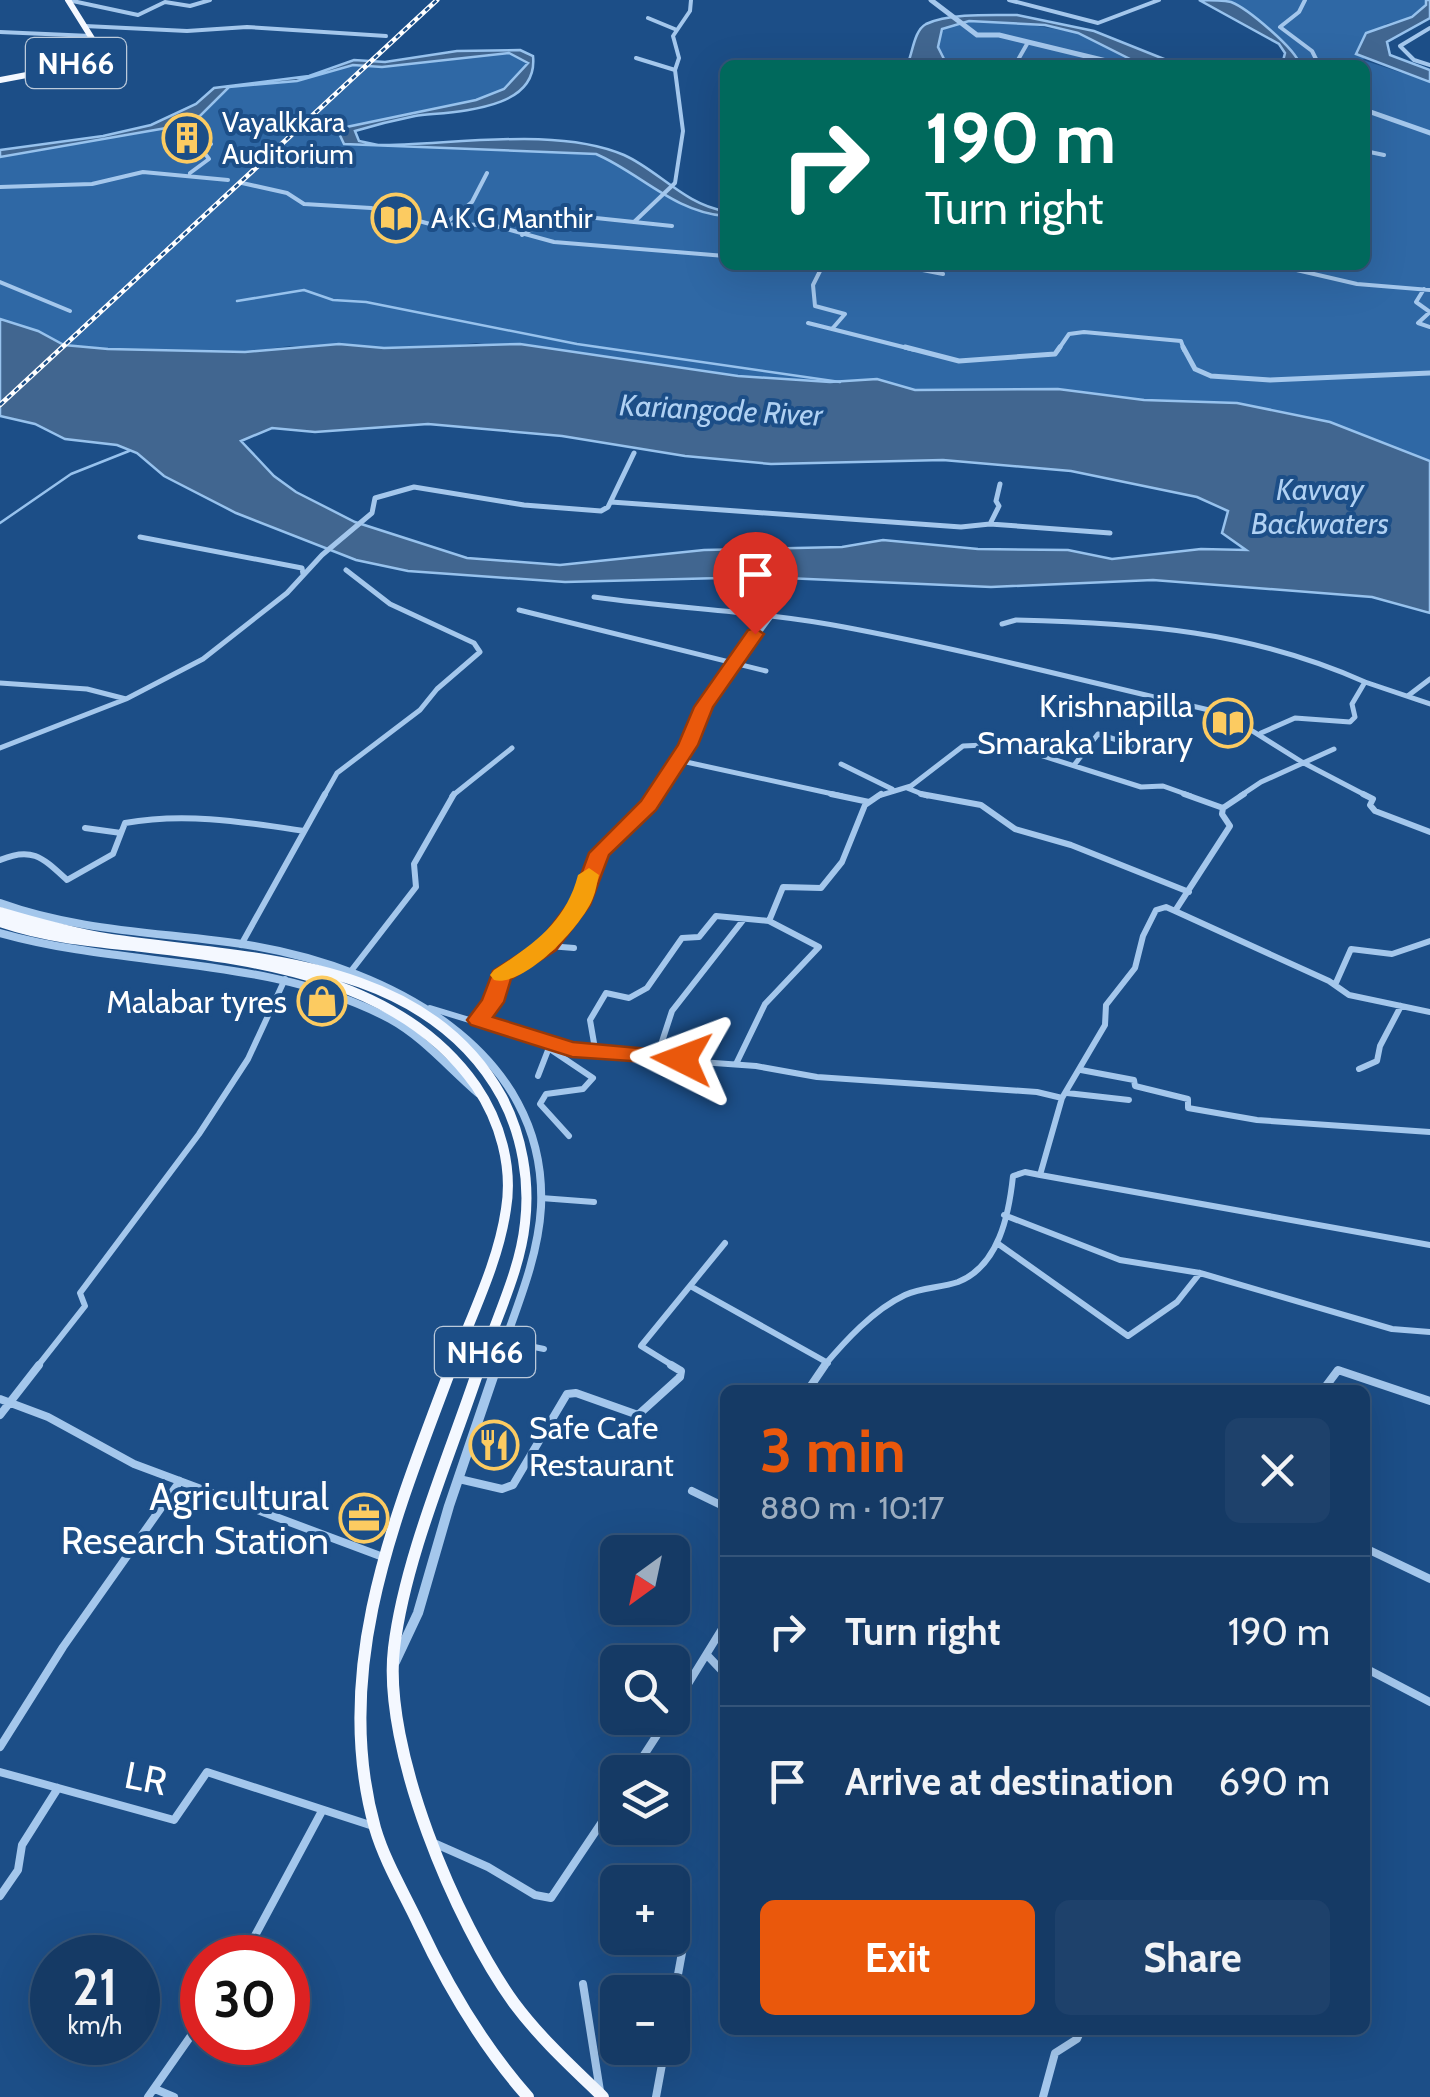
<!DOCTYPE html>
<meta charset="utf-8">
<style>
:root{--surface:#153a65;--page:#1e416b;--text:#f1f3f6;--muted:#9dadbf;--line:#345479;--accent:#ea580c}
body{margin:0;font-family:Cabin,sans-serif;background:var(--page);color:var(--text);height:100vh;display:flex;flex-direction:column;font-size:38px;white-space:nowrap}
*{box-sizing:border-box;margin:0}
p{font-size:32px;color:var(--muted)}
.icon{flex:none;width:55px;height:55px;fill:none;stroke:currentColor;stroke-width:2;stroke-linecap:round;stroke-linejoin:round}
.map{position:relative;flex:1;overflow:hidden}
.details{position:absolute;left:720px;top:1385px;width:650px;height:650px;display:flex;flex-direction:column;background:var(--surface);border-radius:15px;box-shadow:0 10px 40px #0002,0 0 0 2px var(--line)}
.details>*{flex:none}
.top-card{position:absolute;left:720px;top:60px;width:650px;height:210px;border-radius:15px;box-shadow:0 10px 40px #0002,0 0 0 2px var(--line);background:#00695c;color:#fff;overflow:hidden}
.needle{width:65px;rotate:213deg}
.controls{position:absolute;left:600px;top:1535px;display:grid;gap:20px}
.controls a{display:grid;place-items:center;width:90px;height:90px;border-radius:15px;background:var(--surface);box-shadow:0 10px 40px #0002,0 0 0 2px var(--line);font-size:50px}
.speed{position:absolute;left:30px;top:1935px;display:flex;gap:20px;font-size:50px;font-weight:700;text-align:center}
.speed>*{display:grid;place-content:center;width:130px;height:130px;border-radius:50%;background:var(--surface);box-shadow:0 10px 40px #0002,0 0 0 2px var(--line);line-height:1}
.speed small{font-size:25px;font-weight:400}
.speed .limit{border:15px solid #d22;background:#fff;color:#111}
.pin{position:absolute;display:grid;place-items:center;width:85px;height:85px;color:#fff;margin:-102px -42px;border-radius:50% 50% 50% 0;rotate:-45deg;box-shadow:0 0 10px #0007}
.pin .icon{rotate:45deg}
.me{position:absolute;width:110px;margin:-55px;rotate:273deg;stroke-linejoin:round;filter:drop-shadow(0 0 8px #0008)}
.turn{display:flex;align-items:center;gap:35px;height:210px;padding:0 40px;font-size:45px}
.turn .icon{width:130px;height:130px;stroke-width:2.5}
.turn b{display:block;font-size:70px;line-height:85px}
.round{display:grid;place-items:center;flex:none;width:105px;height:105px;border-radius:15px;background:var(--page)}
.summary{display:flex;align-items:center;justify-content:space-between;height:170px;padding:0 40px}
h1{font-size:60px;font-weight:700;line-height:75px;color:var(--accent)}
.primary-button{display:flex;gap:20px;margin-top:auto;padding:20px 40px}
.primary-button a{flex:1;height:115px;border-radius:15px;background:var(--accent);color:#fff;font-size:40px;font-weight:700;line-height:115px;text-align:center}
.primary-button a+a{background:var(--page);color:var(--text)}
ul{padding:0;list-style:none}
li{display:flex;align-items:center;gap:30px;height:150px;padding:0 40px;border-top:2px solid var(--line)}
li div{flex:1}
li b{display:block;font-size:38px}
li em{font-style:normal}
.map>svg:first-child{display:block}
</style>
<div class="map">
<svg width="1430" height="2097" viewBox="0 0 1430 2097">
<rect width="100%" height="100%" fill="#1c4e87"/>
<!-- green -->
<path fill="#2f68a5" d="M1225,0H1426V5L1412,17L1386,24L1363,60L1430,82V461L1330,422L1237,403L1144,400L1058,389L915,390L877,379L830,382L738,376L476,343L431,348L290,346L245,352L108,349L64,345L38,331L0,319V157L172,127L200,115L229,87L297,81L352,65L382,67L509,53L529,62L504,89L476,100L338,129L344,144L596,154C640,173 674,212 725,216V265H1365V65H1300C1295,46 1243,8 1225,0Z
M969,21H1008L1078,33L1142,65H947L938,47V34L952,24Z"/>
<!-- water -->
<path fill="#416690" stroke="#97c2ed" stroke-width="2.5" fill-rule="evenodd" d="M1199,0C1210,0 1221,0 1231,2C1247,8 1296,49 1300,65H1282L1285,53L1279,44Z
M1426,0H1430V18L1387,42L1390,55L1430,70V82L1356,54L1366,33L1412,17L1426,5Z
M1017,15L1094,31L1179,65H1142L1078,33L1045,25L969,21L942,29L938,47L947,65H912L909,60C913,49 915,30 926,24C949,13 992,15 1017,15Z
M520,50L533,56C539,112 453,111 415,116C395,120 375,125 355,131L359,141L378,145C451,145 557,126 624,155C658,170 685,205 725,211V216C674,212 640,173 596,154L344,144L337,129L476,100L504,89L528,63L509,53L382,67L353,65L297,81L229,87L200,116L172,127L0,157V150L103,136L151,125L196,104L214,88L309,76L354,60L385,62L457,51Z
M0,319L38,331L64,345L108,349L245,352L339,344L384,348L520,344L738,376L830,382L877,379L915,390L1058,389L1144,400L1237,403L1330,422L1430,461V613L1372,597L1153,580L991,587L761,577L565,582L408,571L356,560L236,513L164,476L137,453L117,445L65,439L35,424L0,416ZM428,424L562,436L685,456L771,464L943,460L1071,471L1197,497L1228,511L1222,533L1246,550L1201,549L1112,559L1068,550L978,549L883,540L842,547L704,550L560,565L467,558L355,522L296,492L274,476L241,441L272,428L315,432Z"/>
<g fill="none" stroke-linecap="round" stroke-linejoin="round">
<!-- stream -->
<path stroke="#97c2ed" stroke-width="2.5" d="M237,301L304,290L333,300L366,302L577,344L840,382
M0,523L71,474L129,451"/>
<!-- minor-far3 -->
<path stroke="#a4c7ec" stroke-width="4" d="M68,0L138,15L165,2L190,6L210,0
M1009,0L1098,23L1159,0
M1305,0L1299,12L1280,27L1312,51L1319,65
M648,18L677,30
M85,26L187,31L247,27L386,36
M1430,28L1400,46L1414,60L1430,65
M0,32L91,36
M1015,65L1027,44
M675,70L679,58L673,36L690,11L691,0
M1365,151L1384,155
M190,173L209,159L203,151L211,144
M242,183L287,193L304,204L371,208L430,224L492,225L554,242L725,256
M0,187L92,184L143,172L228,180
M634,222L675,183L683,131L675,70L636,58
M446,223L472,202L487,173
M522,235L558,214L672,226
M823,265L813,285L815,306L845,314L832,329L915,350
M897,265L943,274
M1275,265L1357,284L1430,290
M0,282L70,311
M1424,289L1416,302L1430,312L1418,323L1430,327
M808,323L832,329
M1058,350L1069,334L1084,332L1181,341L1184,350"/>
<!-- minor-far2 -->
<path stroke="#a4c7ec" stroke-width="5" d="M905,347L959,361L1055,354L1060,347
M1183,347L1195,369L1211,376L1270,380L1430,373
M611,502L961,527L990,524L999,506L996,501L1000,484
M990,524L1110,533
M140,537L302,568L303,574
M594,597C678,609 761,611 844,627C966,650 1088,682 1209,710L1230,717L1302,762L1367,796
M519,610L766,671
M1002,624L1016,620C1140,623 1251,631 1365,682L1352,704L1355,717L1350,722L1295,718L1261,733
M1365,682L1430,704
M0,683L87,689L126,699
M1409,695L1430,679
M0,748L126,699L203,659L287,593L322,555L372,513L375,498L414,487L524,505L601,511L608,507L634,453
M677,760L842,796
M841,764L892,789
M1075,764L1098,734L1162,754
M907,788L927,796
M324,796L337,773L420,710L437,689L480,652L474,643L390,604L346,570
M452,796L512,748
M655,796L688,745L704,707L772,615
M878,796L911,786L963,746L1005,744L1141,787L1163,786L1191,796
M1240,796L1261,782L1334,749"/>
<!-- minor-far1 -->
<path stroke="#a4c7ec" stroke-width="6" d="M831,794L869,802
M921,794L981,805L1015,829L1071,845L1189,892
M1184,794L1223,808
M1363,794L1373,799L1370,805L1375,811L1430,832
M85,828L121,833
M0,860C32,846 43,858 67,880L113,854L125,823C185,812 244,822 304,831
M1175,911L1329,981L1349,995L1430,1012
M241,945L325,794
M549,946L574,948
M351,971L416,887L414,864L454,794
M1335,985L1351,949L1392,954L1430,941
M430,1008L538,1041L593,1078L583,1089L546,1094L540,1104L569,1136
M479,1020L493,1001L501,976L548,946L582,901L599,853L656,794
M554,1046L603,1055L756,1066L817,1077L1037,1092L1062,1098
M589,1052L594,1043L590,1020L606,993L629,998L647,988L682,938L699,937L716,916L769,921L783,887L821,888L842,862L865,805L881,794
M657,1057L672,1011L744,919
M736,1064L765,1004L819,947L769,921
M1359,1069L1377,1061L1380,1046L1401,1006
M1081,1070L1134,1080L1135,1086L1188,1099V1108L1257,1120L1430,1132
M538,1076L550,1045
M1067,1093L1129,1100
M1040,1175L1430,1245
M541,1198L594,1202
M1004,1215L1120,1260L1200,1273L1392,1329L1430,1332
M997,1243L1128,1336L1177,1302L1200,1273
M692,1287L828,1363
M505,1341L544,1349
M37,1367L85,1306L80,1293L199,1134L248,1059L285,979
M675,1367L641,1346L725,1243
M823,1367C845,1341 873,1310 905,1295C922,1287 941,1288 958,1282C999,1266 1009,1214 1013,1176L1025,1172L1040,1175L1062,1098L1105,1025L1106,1005L1135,968L1143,936L1156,910L1166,907L1175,911L1230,826L1222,814L1223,808L1244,794"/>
<!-- minor -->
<path stroke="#a4c7ec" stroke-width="8" d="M808,1390L825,1365
M1323,1390L1338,1370L1430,1401
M0,1399L48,1417L134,1464L383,1557
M0,1415L39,1365
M459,1479L502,1489L513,1485L567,1394L576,1393L638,1415L680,1377L681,1371L671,1365
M692,1491L725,1507
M1365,1548L1430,1579
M707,1655L725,1674
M1365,1668L1430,1702
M672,1710L725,1624
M0,1747L63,1647L180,1481
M0,1772L174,1820L207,1772L373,1826
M633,1772L668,1718
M436,1844L488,1867L535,1895L551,1898L618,1798
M0,1896L18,1870L22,1845L58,1788
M243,1958L322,1811
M583,1984L600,2091
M672,2007L686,1931
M155,2089L174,2097
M148,2097L202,2020
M656,2097L665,2048
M1043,2097L1055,2053L1077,2039L1081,2030"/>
<!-- tertiary-far2 -->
<path stroke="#a4c7ec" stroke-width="5" d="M931,0L977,35H999L1123,65
M1365,110L1430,133"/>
<!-- tertiary-far1 -->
<path stroke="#a4c7ec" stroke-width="8" d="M0,903C83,933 168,932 254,946C387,969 548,1049 541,1207C538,1262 513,1315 496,1367
M0,933C128,969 270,955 390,1019C423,1037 449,1068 478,1093"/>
<!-- tertiary -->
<path stroke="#a4c7ec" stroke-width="10" d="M395,1662L418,1613L449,1506L497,1365"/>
<!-- trunk-far2 -->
<path stroke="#f4f8ff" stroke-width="6" d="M0,80L53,70L85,58L93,40L68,0"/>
<!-- trunk-far1 -->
<path stroke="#f4f8ff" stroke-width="10" d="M0,912C37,923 73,933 111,939C249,959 425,957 502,1097C522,1135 530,1181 525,1223C520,1272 495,1320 480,1367
M0,922C46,938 94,942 142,947C262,961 401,979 476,1086C500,1121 513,1167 506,1209C498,1264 471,1316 452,1367"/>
<!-- trunk -->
<path stroke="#f4f8ff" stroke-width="12" d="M452,1365C397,1512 330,1668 375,1828C385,1862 404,1893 419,1925C448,1987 482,2045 528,2097
M480,1365C451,1453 405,1557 394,1648C382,1748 456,1923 514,2003C540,2038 572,2067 603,2097"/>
<!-- rail casing -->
<g stroke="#fff" stroke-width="5">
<path id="rail" d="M0,405L437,0"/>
</g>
<!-- rail -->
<use href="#rail" stroke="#1c4e87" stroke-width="2.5" stroke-dasharray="5" stroke-linecap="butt"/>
</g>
<!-- route -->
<path fill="#ea580c" stroke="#983908" stroke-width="2.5" d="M755,628L764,634L713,707L698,745L656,810L609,855L590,905L556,950L511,979L504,1002L493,1017L573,1042L682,1052L690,1054L693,1059L690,1065L572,1057L471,1025L467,1020L482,1000L493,971L540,941L572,899L589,853L641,801L678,745L694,707L748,630Z"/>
<!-- slow -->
<path fill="#f59e0b" d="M589,868L599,875C597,882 596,891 593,898C583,925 524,988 494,980L490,975L494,970C533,945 566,922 578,875Z"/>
<!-- icons -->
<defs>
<g id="building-ring" transform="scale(2.5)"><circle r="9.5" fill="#1c4e87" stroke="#fccb61" stroke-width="1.5"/><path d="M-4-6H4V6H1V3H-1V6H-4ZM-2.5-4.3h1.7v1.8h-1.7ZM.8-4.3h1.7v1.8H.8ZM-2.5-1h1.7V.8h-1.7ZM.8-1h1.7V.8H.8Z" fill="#fccb61"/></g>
<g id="library-ring" transform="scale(2.5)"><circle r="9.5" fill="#1c4e87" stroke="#fccb61" stroke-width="1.5"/><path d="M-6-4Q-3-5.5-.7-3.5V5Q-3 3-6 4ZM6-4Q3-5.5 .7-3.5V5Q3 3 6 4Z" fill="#fccb61"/></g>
<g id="shop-ring" transform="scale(2.5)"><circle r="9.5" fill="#1c4e87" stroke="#fccb61" stroke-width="1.5"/><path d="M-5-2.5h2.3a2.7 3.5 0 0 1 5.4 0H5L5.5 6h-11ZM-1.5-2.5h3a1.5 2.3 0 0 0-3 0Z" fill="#fccb61"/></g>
<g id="restaurant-ring" transform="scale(2.5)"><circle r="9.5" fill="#1c4e87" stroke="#fccb61" stroke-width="1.5"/><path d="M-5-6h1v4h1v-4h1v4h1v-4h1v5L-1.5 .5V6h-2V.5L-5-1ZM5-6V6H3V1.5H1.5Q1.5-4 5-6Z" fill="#fccb61"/></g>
<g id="office-ring" transform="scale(2.5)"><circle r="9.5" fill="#1c4e87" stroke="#fccb61" stroke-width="1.5"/><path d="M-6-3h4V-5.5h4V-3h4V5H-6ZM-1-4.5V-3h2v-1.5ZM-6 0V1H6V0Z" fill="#fccb61"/></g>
</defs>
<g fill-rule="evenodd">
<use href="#building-ring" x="187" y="138"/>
<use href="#library-ring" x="396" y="218"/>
<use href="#library-ring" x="1228" y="723"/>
<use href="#shop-ring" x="322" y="1001"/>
<use href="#restaurant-ring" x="494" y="1445"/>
<use href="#office-ring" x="364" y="1518"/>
</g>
<g text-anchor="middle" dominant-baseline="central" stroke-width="8" stroke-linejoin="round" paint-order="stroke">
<!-- far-poi labels -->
<g font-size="28" fill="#fff" stroke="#1c4e87" text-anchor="start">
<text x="222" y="122">Vayalkkara<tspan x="222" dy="32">Auditorium</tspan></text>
<text x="431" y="218">A K G Manthir</text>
</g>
<!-- shield labels -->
<g fill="#1c4e87" stroke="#bbcadb" stroke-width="2.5">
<rect x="26" y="38" width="100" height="50" rx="8"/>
<rect x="435" y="1327" width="100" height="50" rx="8"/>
</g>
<g font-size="30" font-weight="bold" fill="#fff">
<text x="76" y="63">NH66</text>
<text x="485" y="1352">NH66</text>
</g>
<!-- far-water labels -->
<g font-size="30" font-style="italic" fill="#b0d1f3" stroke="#1c4e87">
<text transform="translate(721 410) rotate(3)">Kariangode River</text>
<text x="1320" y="489">Kavvay<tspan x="1320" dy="34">Backwaters</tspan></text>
</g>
<!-- poi labels -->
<g font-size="32" fill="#fff" stroke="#1c4e87" text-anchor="end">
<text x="1193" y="705">Krishnapilla<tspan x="1193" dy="37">Smaraka Library</tspan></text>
<text x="287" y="1001">Malabar tyres</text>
<text x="529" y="1427" text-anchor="start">Safe Cafe<tspan x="529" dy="37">Restaurant</tspan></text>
</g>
<!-- near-poi labels -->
<g font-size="38" fill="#fff" stroke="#1c4e87" text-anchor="end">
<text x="329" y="1496">Agricultural<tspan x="329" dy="44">Research Station</tspan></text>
</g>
<!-- near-street labels -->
<g font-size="38" fill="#fff" stroke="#1c4e87">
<text transform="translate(146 1778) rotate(11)">LR</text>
</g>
</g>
</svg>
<div class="controls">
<a><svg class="needle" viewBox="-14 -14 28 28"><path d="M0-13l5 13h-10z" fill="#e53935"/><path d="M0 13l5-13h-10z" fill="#9dadbf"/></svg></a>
<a><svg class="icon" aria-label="search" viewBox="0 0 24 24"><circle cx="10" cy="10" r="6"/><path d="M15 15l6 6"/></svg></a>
<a><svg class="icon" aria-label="layers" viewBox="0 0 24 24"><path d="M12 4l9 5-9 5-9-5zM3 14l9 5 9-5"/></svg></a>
<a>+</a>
<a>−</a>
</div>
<div class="speed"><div>21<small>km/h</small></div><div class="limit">30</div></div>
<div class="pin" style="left:755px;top:634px;background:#d93025"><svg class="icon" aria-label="arrive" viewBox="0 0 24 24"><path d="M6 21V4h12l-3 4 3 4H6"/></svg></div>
<svg class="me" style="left:682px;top:1059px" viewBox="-20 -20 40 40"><path d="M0-17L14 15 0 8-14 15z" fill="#ea580c" stroke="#fff" stroke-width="4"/></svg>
<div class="top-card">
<div class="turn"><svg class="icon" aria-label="right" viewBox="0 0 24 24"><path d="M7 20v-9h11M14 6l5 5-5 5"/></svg><div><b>190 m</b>Turn right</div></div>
</div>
<section class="details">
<div class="summary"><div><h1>3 min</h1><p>880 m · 10:17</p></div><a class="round"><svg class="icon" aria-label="close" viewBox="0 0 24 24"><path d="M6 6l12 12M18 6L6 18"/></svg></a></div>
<ul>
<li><svg class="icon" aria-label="right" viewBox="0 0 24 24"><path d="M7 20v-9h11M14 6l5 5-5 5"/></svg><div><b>Turn right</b></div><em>190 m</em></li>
<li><svg class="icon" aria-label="arrive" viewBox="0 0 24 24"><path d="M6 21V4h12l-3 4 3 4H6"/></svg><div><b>Arrive at destination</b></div><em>690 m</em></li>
</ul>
<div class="primary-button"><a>Exit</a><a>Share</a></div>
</section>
</div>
